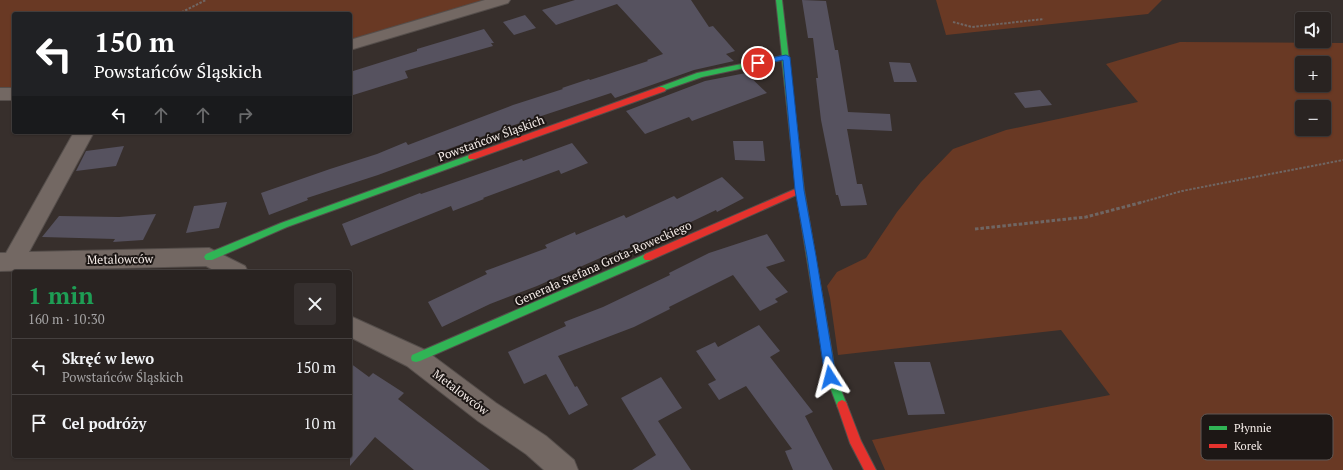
<!DOCTYPE html>
<html lang="pl">
<meta charset="utf-8">
<style>
:root{--surface:#292321;--page:#352f2e;--text:#f1f3f6;--muted:#a5a4a5;--line:#45403f}
body{margin:0;font-family:"PT Serif",serif;background:var(--page);color:var(--text);height:100vh;display:flex;flex-direction:column;font-size:15px;white-space:nowrap}
*{box-sizing:border-box;margin:0}
p{font-size:13px;color:var(--muted)}
.icon{flex:none;width:22px;height:22px;fill:none;stroke:currentColor;stroke-width:2;stroke-linecap:round;stroke-linejoin:round}
.map{position:relative;flex:1;overflow:hidden}
.drawer{position:absolute;left:12px;top:270px;width:340px;height:188px;display:flex;flex-direction:column;background:var(--surface);border-radius:4px;box-shadow:0 1px 3px #0004,0 0 0 1px var(--line)}
.drawer>*{flex:none}
.banner{position:absolute;left:12px;top:12px;width:340px;height:122px;border-radius:4px;box-shadow:0 1px 3px #0004,0 0 0 1px var(--line);background:#202124;color:#fff;overflow:hidden}
.fabs{position:absolute;left:1295px;top:12px;display:grid;gap:8px}
.fabs a{display:grid;place-items:center;width:36px;height:36px;border-radius:4px;background:var(--surface);box-shadow:0 1px 3px #0004,0 0 0 1px var(--line);font-size:20px}
.pin{position:absolute;display:grid;place-items:center;width:34px;height:34px;color:#fff;margin:-17px;border:2px solid #fff;border-radius:50%;box-shadow:0 1px 4px #0007}
.me{position:absolute;width:44px;margin:-22px;rotate:351deg;stroke-linejoin:round;filter:drop-shadow(0 0 3px #0008)}
.turn{display:flex;align-items:center;gap:14px;height:84px;padding:0 16px;font-size:18px}
.turn .icon{width:52px;height:52px;stroke-width:2.5}
.turn b{display:block;font-size:28px;line-height:34px}
.lanes{display:flex;align-items:center;height:38px;padding:0 16px;background:#0003;justify-content:center;gap:20px;direction:ltr}
.lanes .off{opacity:.35}
.round{display:grid;place-items:center;flex:none;width:42px;height:42px;border-radius:4px;background:var(--page)}
.summary{display:flex;align-items:center;justify-content:space-between;height:68px;padding:0 16px}
h1{font-size:24px;font-weight:700;line-height:30px;color:#1e9e55}
ul{padding:0;list-style:none}
li{display:flex;align-items:center;gap:12px;height:56px;padding:0 16px;border-top:1px solid var(--line)}
li div{flex:1}
li b{display:block;font-size:15px}
li em{font-style:normal}
.map>svg:first-child{display:block}
</style>
<div class="map">
<svg width="1343" height="470" viewBox="0 0 1343 470">
<rect width="100%" height="100%" fill="#372f2c"/>
<!-- green -->
<path fill="#693924" fill-rule="evenodd" d="M0,0H485L350,40V14H14V88H0Z
M936,0H1162L1148,14L946,35Z
M1180,42L1343,43V470H885L872,440L1110,395L1061,330L838,355L830,298L827,286L837,272L866,258L897,212L921,182L953,149L1006,130L1138,102L1106,64ZM1302,63H1324V85H1302ZM1302,107H1324V129H1302Z"/>
<!-- building -->
<path fill="#56525f" d="M575,0H691L709,27L713,26L735,51L726,54L734,61L694,70L615,98L611,93L508,127L378,175L307,198L308,200L269,215L261,193L330,169L377,154L406,142L408,145L513,105L563,89L562,88L589,79L590,80L648,61L647,60L663,54L617,4L556,25L542,10Z
M802,0L826,1L835,50H838L848,112L890,114L892,131L847,129L857,184H862L867,205L841,206L838,195H836L821,120L816,78H818L813,38H808Z
M525,15L536,28L514,35L503,22Z
M484,29L494,43H491L493,46L405,71L408,78L350,96V72L417,51V49Z
M889,62L910,63L917,82H894Z
M746,73L767,93L692,121L689,117L645,134L626,111L705,81Z
M1040,90L1052,105L1025,108L1014,93Z
M733,141H763L765,161L735,160Z
M572,143L588,163L561,174L559,170L483,198L484,199L453,211L451,206L351,246L342,224L420,193L421,194L522,159L523,161Z
M124,146L116,166L76,171L86,151Z
M722,177L744,198L717,212L716,210L668,233L667,232L617,253L616,251L537,286L490,304L442,327L428,302L487,274L485,271L547,248L545,245L575,232L576,235L624,215L626,218L674,196L677,199Z
M227,202L219,228L186,233L194,206Z
M156,214L143,240L113,242L115,239L42,237L59,216L119,217Z
M767,234L785,261L766,267L788,292L775,299L778,302L760,311L733,275L669,307L670,309L634,327L558,356L575,387L577,386L588,405L569,415L546,374L524,384L508,352L566,326L564,322L603,307L670,275L669,273L709,253Z
M759,325L780,351L770,357L813,412L805,416L833,470H793L785,451L792,449L746,386L719,400L708,384L716,380L696,351L715,342L718,347Z
M894,362H930L945,414L908,415Z
M350,363L369,377L373,373L404,393L398,399L490,470H414L375,437L350,466Z
M661,377L682,408L658,421L691,470H632L656,455L621,398Z"/>
<g fill="none" stroke-linecap="round" stroke-linejoin="round">
<!-- street casing -->
<g stroke="#554e4b" stroke-width="2">
<path id="street" d="M485,0H510L508,3L350,50V40Z
M0,88H14V100H0Z
M74,132H94L29,252L209,248L245,266L248,272H217L206,266L0,271V253H6Z
M350,316L425,350L496,403L546,436L574,460L578,470H544L526,454L478,421L407,366L350,337Z"/>
</g>
<!-- fast casing -->
<g stroke="#554e4b" stroke-width="2">
<path id="fast" d="M776,0H782L804,190L836,377L847,405L846,408L842,410L838,408L826,377L796,190L782,60L702,77L662,91L658,89L659,87L697,73L782,56Z
M472,154L475,155L476,157L475,159L287,227L212,260H206L204,257L206,254L281,223Z
M648,253L651,254L653,257L651,260L420,361L416,362L412,361L411,358L412,355Z"/>
</g>
<!-- jam casing -->
<g stroke="#554e4b" stroke-width="2">
<path id="jam" d="M659,87H662L666,89L665,91L475,159H469L468,157L469,155Z
M800,187L804,190L803,192L651,260H645L643,257L645,254Z
M842,400L846,402L861,441L876,470H864L850,443L837,405L838,402Z"/>
</g>
<!-- path-far1 -->
<path stroke="#706663" stroke-width="2" stroke-dasharray="2.5 1.5" stroke-linecap="butt" d="M178,14L206,0
M953,22L972,27L1044,19
M1139,203L1182,191L1343,160"/>
<!-- path -->
<path stroke="#706663" stroke-width="3" stroke-dasharray="3.5 2" stroke-linecap="butt" d="M975,229L1086,217L1143,202"/>
<!-- street -->
<use href="#street" fill="#736863" fill-rule="evenodd"/>
<!-- fast -->
<use href="#fast" fill="#30b455" fill-rule="evenodd"/>
<!-- jam -->
<use href="#jam" fill="#e5322d" fill-rule="evenodd"/>
</g>
<!-- route -->
<path fill="#1a73e8" stroke="#114b97" d="M786,55L790,57L804,190L816,256L836,377L834,380L830,382L827,380L825,377L807,256L795,190L783,60L758,65L754,63L755,61Z"/>
<g text-anchor="middle" dominant-baseline="central" stroke-width="4" stroke-linejoin="round" paint-order="stroke">
<!-- street labels -->
<g font-size="12" fill="#f5ece8" stroke="#1d1715">
<text transform="translate(491 138) rotate(-20)">Powstańców Śląskich</text>
<text transform="translate(120 259) rotate(-1)">Metalowców</text>
<text transform="translate(603 263) rotate(-24)">Generała Stefana Grota-Roweckiego</text>
<text transform="translate(461 392) rotate(37)">Metalowców</text>
</g>
</g>
<!-- legend -->
<rect x="1201" y="414" width="132" height="46" rx="6" fill="#1d1715" stroke="#5e5754" stroke-width="1"/>
<rect x="1209" y="426" width="18" height="4" fill="#30b455"/>
<rect x="1209" y="444" width="18" height="4" fill="#e5322d"/>
<g font-size="11" fill="#f5ece8">
<text x="1234" y="432">Płynnie</text>
<text x="1234" y="450">Korek</text>
</g>
</svg>
<div class="fabs">
<a><svg class="icon" aria-label="sound" viewBox="0 0 24 24"><path d="M4 9h4l5-4v14l-5-4H4zM17 9q2 3 0 6"/></svg></a>
<a>+</a>
<a>−</a>
</div>
<div class="pin" style="left:758px;top:63px;background:#d93025"><svg class="icon" aria-label="arrive" viewBox="0 0 24 24"><path d="M6 21V4h12l-3 4 3 4H6"/></svg></div>
<svg class="me" style="left:830px;top:377px" viewBox="-20 -20 40 40"><path d="M0-17L14 15 0 8-14 15z" fill="#1a73e8" stroke="#fff" stroke-width="4"/></svg>
<div class="banner">
<div class="turn"><svg class="icon" aria-label="left" viewBox="0 0 24 24"><path d="M17 20v-9H6M10 6l-5 5 5 5"/></svg><div><b>150 m</b>Powstańców Śląskich</div></div>
<div class="lanes"><svg class="icon" aria-label="left" viewBox="0 0 24 24"><path d="M17 20v-9H6M10 6l-5 5 5 5"/></svg><svg class="icon off" aria-label="ahead" viewBox="0 0 24 24"><path d="M12 20V5M6 11l6-6 6 6"/></svg><svg class="icon off" aria-label="ahead" viewBox="0 0 24 24"><path d="M12 20V5M6 11l6-6 6 6"/></svg><svg class="icon off" aria-label="right" viewBox="0 0 24 24"><path d="M7 20v-9h11M14 6l5 5-5 5"/></svg></div>
</div>
<section class="drawer">
<div class="summary"><div><h1>1 min</h1><p>160 m · 10:30</p></div><a class="round"><svg class="icon" aria-label="close" viewBox="0 0 24 24"><path d="M6 6l12 12M18 6L6 18"/></svg></a></div>
<ul>
<li><svg class="icon" aria-label="left" viewBox="0 0 24 24"><path d="M17 20v-9H6M10 6l-5 5 5 5"/></svg><div><b>Skręć w lewo</b><p>Powstańców Śląskich</p></div><em>150 m</em></li>
<li><svg class="icon" aria-label="arrive" viewBox="0 0 24 24"><path d="M6 21V4h12l-3 4 3 4H6"/></svg><div><b>Cel podróży</b></div><em>10 m</em></li>
</ul>
</section>
</div>
